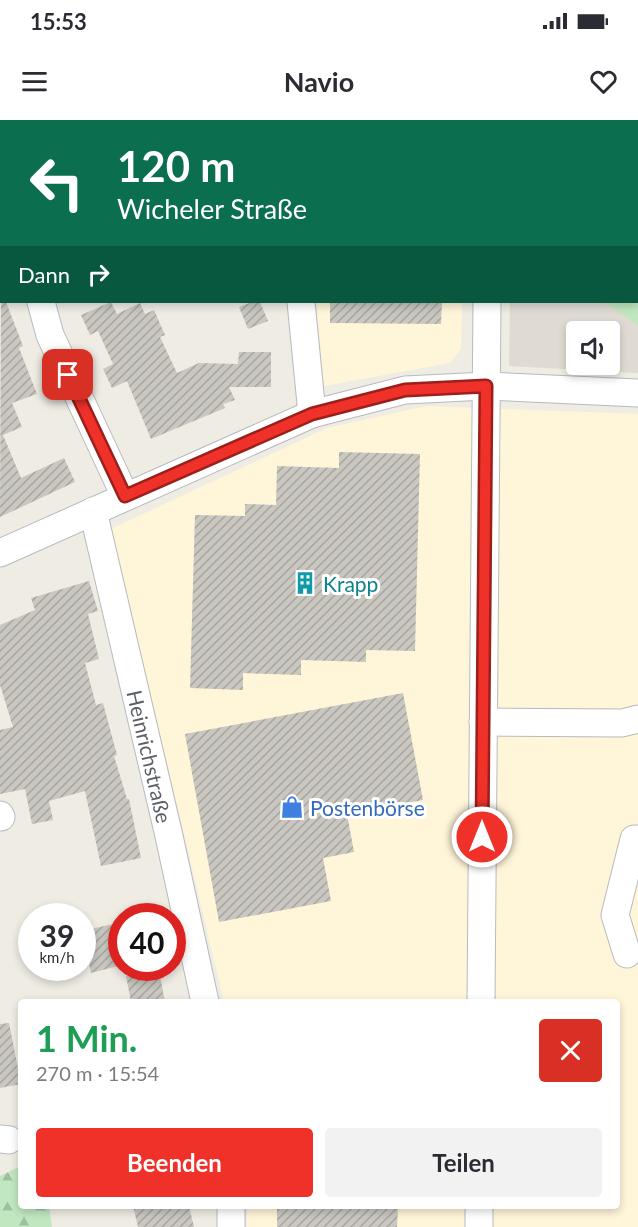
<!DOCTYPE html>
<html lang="de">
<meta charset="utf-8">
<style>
:root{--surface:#fff;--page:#f2f2f3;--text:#2b2b33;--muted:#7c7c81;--accent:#ef312a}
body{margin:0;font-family:Lato,sans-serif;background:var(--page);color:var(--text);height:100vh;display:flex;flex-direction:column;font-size:22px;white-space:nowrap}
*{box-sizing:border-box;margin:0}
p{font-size:20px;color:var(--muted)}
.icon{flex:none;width:33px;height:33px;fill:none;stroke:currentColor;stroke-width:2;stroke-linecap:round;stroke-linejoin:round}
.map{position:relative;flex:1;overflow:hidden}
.side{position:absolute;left:18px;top:879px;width:602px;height:210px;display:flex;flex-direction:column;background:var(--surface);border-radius:6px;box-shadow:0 3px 9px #0003}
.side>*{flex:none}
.guide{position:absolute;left:0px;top:0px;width:639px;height:183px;box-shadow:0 3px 9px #0003;background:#0b6e4f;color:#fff;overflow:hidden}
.controls{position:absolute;left:566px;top:201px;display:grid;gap:12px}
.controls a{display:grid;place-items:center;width:54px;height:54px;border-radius:6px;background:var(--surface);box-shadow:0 3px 9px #0003;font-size:30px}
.speed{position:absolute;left:18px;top:783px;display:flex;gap:12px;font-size:30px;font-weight:700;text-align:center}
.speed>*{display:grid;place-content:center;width:78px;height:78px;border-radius:50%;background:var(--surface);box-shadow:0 3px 9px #0003;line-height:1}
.speed small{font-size:15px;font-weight:400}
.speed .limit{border:9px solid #d22;background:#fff;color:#111}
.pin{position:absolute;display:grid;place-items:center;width:51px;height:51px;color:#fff;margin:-26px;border-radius:12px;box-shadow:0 3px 9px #0006}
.me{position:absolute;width:66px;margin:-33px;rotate:0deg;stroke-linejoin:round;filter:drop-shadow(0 0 4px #0008)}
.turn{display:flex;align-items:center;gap:21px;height:126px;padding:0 18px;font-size:27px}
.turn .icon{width:78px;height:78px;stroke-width:2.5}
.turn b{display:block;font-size:42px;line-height:51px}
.then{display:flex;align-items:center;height:57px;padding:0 18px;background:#0003;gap:12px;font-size:22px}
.round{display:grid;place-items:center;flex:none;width:63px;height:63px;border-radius:6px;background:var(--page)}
.overview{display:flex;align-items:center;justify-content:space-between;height:102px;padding:0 18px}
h1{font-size:36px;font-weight:700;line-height:45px;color:#1e9e55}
.primary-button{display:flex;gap:12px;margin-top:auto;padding:12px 18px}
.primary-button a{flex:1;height:69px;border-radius:6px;background:var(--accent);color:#fff;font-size:24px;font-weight:700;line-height:69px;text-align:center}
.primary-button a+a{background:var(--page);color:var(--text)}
.status{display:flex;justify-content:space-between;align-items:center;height:42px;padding:0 30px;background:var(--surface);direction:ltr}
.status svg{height:16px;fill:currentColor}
header{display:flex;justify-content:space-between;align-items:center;height:78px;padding:0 18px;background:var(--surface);font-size:27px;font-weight:700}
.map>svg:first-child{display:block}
</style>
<div class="status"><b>15:53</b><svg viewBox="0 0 49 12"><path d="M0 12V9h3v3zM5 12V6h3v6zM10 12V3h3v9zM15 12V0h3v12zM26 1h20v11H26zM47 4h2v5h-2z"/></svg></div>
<header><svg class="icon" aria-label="menu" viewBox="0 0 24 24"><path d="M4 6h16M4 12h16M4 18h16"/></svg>Navio<svg class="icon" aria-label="heart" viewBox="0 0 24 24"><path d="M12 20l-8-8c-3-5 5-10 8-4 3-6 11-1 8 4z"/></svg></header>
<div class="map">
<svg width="638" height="1107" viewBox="0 0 638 1107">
<defs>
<pattern id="forest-firs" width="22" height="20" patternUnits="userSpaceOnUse" patternTransform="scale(1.5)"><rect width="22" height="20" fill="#c1e7c0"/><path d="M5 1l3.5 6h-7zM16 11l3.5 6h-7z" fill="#a0bfa0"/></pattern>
<pattern id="building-hatch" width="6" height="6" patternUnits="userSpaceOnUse" patternTransform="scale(1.5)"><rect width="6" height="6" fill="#cac7c1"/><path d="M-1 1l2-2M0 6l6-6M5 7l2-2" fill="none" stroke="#a7a5a0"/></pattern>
</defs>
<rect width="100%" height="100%" fill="#efece4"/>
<!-- commercial -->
<path fill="#fff5d9" d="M316,182H462L461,229L450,243L324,266Z
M426,286L638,294V1107H247V1086H616V882H224L111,409L327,308Z"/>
<!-- education -->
<path fill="#dfdbd2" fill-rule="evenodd" d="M511,0H638V253L509,246L510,182H638V2ZM576,212H609V244H576Z"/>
<!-- forest -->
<path fill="url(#forest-firs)" d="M21,1046V1086H49L52,1107H0V1056Z"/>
<!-- pitch -->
<path fill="#c1e7c0" d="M575,0H638V205L604,182H638V2Z"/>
<!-- building -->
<path fill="url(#building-hatch)" d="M1,170L2,182H6L23,226L19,228L37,274L12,283L22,307L3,315L21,358L64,338L75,362L0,397Z
M111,182L117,194L140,183L145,194L154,190L165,215L160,217L177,253L199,243L238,244L239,232H271V267H229L235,280L223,284L225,288L151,319L127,261L112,268L103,249L113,244L98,211L90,215L81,195Z
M252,182H260L268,201L248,209L239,187Z
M330,182H442L441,204L330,203Z
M339,332L420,334L415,531L366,530V542L301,540V555L243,553V570L190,568L195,395L245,396V384L276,385L277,346L339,348Z
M89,461L98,491L88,494L99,539L85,543L96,585L103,583L117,635L114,636L127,679H129L141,738L101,746L85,671L49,681L53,700L32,704L25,669L0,674V610L13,607L0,565V505L35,490L31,478Z
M403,573L423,680L347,694L354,732L323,738L331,781L219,802L185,614Z
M122,802V845L91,853L82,811Z
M159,850L165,882H131L126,856Z
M9,903L21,964L0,968V904Z
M133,1086H189L194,1107H138Z
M277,1086H398L397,1107H277Z"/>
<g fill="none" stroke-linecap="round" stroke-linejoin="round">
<!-- minor casing -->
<g stroke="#b7babe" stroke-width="29">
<g id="minor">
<path d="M5,0L6,2"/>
<path d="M488,0V2"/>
<path d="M306,2V0"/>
<path d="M41,182L50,215L125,376"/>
<path d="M301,182L312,294"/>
<path id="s1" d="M93,391L169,716L205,882"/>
<path d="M0,433L312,294L405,270L486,266L638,273"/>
<path d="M483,602L622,603L638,599"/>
<path d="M0,695L1,697"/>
<path d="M627,834L615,795L634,719H638"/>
<path d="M481,882L487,182"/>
<path d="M0,1019L9,1020"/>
<path d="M231,1107V1086"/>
<path d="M479,1107V1086"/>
</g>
</g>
<!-- minor -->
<use href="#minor" stroke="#fff" stroke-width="27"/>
</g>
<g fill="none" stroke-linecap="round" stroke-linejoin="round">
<!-- route casing -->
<g stroke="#9b201b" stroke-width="15">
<path id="route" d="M68,255L125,376L312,294L405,270L486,266L482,717"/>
</g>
<!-- route -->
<use href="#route" stroke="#ef312a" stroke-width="10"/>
</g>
<!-- icons -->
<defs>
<g id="building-bare" transform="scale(1.8)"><path d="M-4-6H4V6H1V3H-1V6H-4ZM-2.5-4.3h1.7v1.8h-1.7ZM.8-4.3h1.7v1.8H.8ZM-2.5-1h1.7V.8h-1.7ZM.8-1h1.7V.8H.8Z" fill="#0f9aa8" stroke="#fff" stroke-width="2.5" paint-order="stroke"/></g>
<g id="shop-bare" transform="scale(1.8)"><path d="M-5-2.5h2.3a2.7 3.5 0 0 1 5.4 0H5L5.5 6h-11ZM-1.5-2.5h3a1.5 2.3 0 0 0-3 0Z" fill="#3f7fe0" stroke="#fff" stroke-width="2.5" paint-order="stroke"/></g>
</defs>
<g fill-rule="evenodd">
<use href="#building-bare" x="305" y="463"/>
<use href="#shop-bare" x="292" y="687"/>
</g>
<g text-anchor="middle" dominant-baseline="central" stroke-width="6" stroke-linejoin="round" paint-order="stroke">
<!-- culture labels -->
<g font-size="21" fill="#0d838f" stroke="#fff" text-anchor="start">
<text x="323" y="463">Krapp</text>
</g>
<!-- street labels -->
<g font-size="21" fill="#5c6065" stroke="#fff">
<text stroke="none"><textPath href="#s1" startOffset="252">Heinrichstraße</textPath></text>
</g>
<!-- shop labels -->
<g font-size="21" fill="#366cbe" stroke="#fff" text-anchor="start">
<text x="310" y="687">Postenbörse</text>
</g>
</g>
</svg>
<div class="controls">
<a><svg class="icon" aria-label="sound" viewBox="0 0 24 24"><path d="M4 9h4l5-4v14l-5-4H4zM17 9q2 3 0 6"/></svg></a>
</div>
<div class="speed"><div>39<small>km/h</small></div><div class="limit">40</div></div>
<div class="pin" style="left:68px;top:255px;background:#d93025"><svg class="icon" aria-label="arrive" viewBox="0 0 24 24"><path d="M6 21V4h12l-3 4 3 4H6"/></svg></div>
<svg class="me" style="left:482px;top:717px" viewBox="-20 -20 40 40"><circle r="17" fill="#ef312a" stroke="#fff" stroke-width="3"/><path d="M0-11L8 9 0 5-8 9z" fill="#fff"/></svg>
<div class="guide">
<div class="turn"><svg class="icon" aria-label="left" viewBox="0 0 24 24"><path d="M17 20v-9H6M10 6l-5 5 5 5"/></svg><div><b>120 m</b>Wicheler Straße</div></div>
<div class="then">Dann<svg class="icon" aria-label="right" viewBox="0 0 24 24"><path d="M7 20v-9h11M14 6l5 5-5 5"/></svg></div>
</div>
<section class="side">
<div class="overview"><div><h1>1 Min.</h1><p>270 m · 15:54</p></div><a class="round" style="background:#d93025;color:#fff"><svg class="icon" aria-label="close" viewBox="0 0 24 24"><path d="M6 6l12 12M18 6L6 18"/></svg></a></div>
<div class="primary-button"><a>Beenden</a><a>Teilen</a></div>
</section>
</div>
